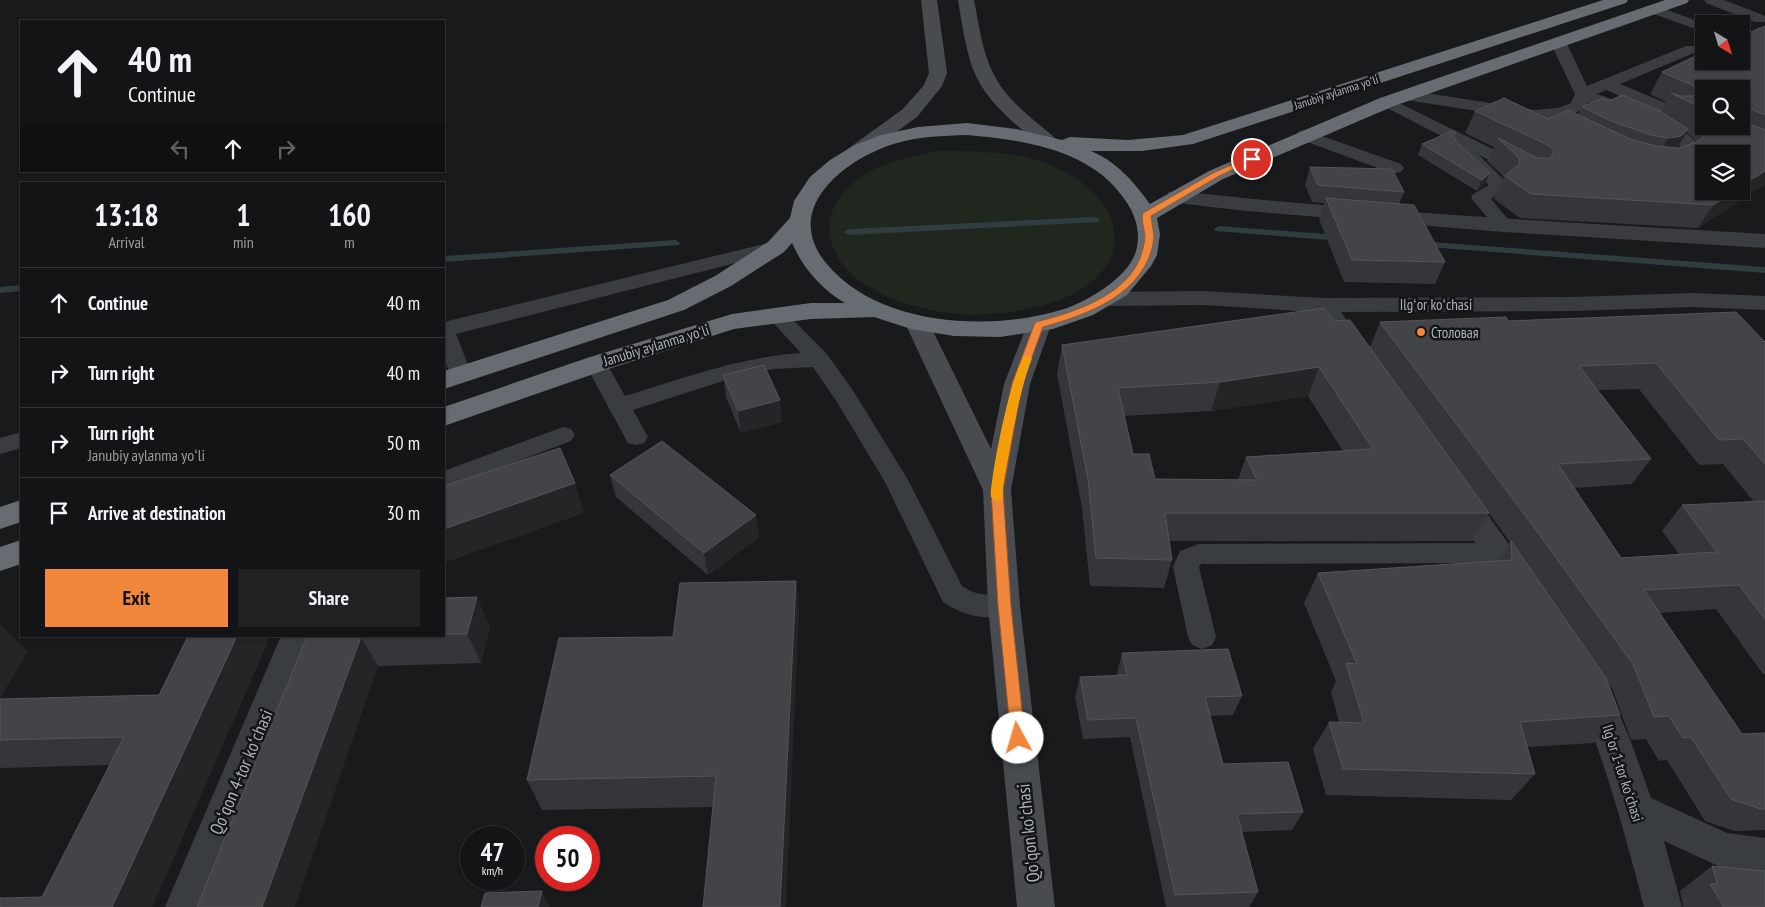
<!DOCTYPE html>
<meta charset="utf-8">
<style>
:root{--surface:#131415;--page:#202122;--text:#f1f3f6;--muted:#9d9ea0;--line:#323334;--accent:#f0873d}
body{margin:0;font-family:"PT Sans Narrow",sans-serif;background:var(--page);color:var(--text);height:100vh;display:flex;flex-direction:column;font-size:19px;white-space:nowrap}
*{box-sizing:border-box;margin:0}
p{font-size:16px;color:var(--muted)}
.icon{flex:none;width:28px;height:28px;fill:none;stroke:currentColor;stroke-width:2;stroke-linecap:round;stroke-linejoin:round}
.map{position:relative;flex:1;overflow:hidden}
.details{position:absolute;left:20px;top:182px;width:425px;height:455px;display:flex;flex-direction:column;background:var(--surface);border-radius:0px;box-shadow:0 1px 4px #0004,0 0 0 1px var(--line)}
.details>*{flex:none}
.guide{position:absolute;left:20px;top:20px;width:425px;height:152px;border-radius:0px;box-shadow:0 1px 4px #0004,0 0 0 1px var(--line);background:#131415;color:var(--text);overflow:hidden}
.needle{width:32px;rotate:142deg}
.controls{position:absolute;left:1695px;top:15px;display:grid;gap:10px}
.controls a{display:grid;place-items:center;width:55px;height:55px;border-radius:0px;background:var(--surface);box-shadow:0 1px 4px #0004,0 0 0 1px var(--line);font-size:25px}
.speed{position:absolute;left:460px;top:826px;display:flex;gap:10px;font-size:25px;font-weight:700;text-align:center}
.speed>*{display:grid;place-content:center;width:65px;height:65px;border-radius:50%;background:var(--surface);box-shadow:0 1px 4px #0004,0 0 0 1px var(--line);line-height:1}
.speed small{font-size:12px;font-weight:400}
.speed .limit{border:8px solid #d22;background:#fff;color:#111}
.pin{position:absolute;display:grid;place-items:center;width:42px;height:42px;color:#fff;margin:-21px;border:2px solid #fff;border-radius:50%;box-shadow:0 1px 5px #0007}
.me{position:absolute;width:55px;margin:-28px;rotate:354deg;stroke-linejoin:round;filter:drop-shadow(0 0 4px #0008)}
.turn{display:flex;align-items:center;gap:18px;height:105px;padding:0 25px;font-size:22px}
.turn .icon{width:65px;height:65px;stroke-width:2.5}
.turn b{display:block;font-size:35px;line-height:42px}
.lanes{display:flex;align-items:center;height:48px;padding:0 25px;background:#0003;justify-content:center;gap:25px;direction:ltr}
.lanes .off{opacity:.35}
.eta{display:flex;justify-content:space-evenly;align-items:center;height:85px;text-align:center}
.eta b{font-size:30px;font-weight:800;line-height:35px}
.primary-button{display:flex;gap:10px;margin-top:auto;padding:10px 25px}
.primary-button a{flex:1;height:58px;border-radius:0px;background:var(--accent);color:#111;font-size:20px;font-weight:800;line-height:58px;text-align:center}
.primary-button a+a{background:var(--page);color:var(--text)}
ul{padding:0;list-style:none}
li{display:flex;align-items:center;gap:15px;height:70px;padding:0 25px;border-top:1px solid var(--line)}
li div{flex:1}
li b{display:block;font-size:19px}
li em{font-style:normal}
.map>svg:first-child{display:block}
</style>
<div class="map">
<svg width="1765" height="907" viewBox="0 0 1765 907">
<rect width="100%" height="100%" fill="#191a1c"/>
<!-- green -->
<path fill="#20271f" d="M940,151C983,151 1030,151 1069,174C1141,218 1124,282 1047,304C1000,318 949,319 902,302C894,299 885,297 878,292C868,286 854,278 847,270C817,234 827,200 864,175C887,160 914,156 940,151Z"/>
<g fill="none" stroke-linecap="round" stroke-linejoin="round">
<!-- stream -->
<path fill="#2f3c40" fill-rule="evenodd" d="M1095,217L1099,218V222L849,235L844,232L849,229Z
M1219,226L1341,235L1346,238L1341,241L1215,231L1214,229Z
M675,240L680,243L679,245L444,262V256Z
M1418,241L1765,267V273L1414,246V242Z
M21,285V291L0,293V287Z"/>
<!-- lane -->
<path fill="#3a3d40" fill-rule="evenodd" d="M1704,0H1724L1765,16V22H1755L1706,3Z
M1653,5L1706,24H1704V32L1648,12L1646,9L1648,6Z
M1558,37L1563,39L1566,42L1587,86L1686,46H1696L1699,49L1696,52L1620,84L1680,109L1682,113L1680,117H1668L1606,90L1597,94C1627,105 1680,119 1699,146C1697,149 1695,155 1692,157C1685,164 1670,169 1661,167L1658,163C1664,155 1676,156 1681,147C1656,124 1620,114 1589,102L1583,109L1567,117L1535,120L1406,100L1400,98L1398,95L1400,92L1406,90L1535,110L1558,108L1571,103L1575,94L1550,42L1553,39Z
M1387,97L1525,165L1528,169L1525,173L1519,174L1479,155L1506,182L1507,187L1491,199L1513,225L1511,229L1504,231L1497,229L1471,198L1473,194L1489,185L1456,152L1459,148L1463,147L1381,105L1379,102L1381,99Z
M1305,130L1401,164L1404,168L1401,172L1395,173L1389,172L1299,139L1296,135L1299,131Z
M776,241L783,243L786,247L783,251L456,334L472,375L469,380L461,382L453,380C442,362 444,343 444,322Z
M776,308L783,310L827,354L854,392L908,480L962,586C982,600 993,591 1014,598L1017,606L1014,614C989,622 964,616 943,602L885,482L837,402L813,367L773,369L732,378L633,410L648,437L644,443L636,445L628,443L585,364L588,359L596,357L604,359L625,396C683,378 740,357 801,353L766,315L769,310Z
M563,427L571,429L575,435L571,441L444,489V471Z
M21,432V448L0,454V438Z
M1499,543L1508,546L1512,553L1508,560L1499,563L1201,564L1199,567L1216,637L1212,645L1202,649L1192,645L1188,637L1173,567L1180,551L1199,544Z"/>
<!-- street -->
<path fill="#3a3d40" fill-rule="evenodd" d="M1177,191C1372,213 1569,222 1765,234V248L1504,232L1246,211L1169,202L1166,197L1169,192Z
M1204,291L1323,298L1573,297L1692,293L1765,296V310L1692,307L1573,311L1341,312L1367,350L1364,356L1355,358L1346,356L1316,312L1204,305L1107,306L1099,304L1095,299L1099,294L1107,292Z
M1460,487L1470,490L1533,578L1537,587L1533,596L1522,599L1511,596L1450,506L1446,498L1450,490Z
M281,636H313L203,907H165Z
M1594,678L1606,683L1631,742L1651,798L1727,833L1765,838V874L1725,869L1664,841L1682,907H1644C1625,833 1606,765 1577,693L1582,683Z"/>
<!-- secondary -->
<path fill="#484c50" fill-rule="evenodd" d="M921,0H937L947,73L942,86L917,117L863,156L856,158L849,156L846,152L849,148L903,109L924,85L929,73Z
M958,0H974C979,25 982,52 994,75C1007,100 1031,118 1053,136L1056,140L1053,144L1046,146L1039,144C1014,123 985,101 973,69C965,47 962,23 958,0Z
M917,315L926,318L929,323L991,449L1004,384L1027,325L1030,320L1039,317L1048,320L1051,325L1030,384L1011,490L1020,606L1055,907H1017L988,606L983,490L905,323L908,318Z"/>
<!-- highway -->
<path fill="#666c71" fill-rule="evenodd" d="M1603,0H1628L1626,3L1193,144L1142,151H1091C1117,162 1134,182 1150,204L1209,171L1380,98L1665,0H1689L1687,3L1394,106L1223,179L1157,218L1160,234L1157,255L1151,266L1127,295L1093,315L1053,329L1000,337L954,336L911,329L874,317L811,319L734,329L605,370L444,426V407L587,358L732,314L811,303H845C821,289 803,268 792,243L784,252L731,286L684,310L444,389V371L668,300L715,276L768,242L790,218L794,201L810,177L830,160L853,146L881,135L918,127L967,123L1016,129L1062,140L1070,137L1128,140L1183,135ZM967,135C1024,140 1091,149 1125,200C1136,215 1141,233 1136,251C1129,277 1088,301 1064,309C992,332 878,327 826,263C780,207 848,157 897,143C920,136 944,136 967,135Z
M21,500V522L0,529V507Z
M21,540V564L0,571V547Z"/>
</g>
<!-- wall -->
<path fill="#353639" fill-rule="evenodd" d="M1765,26V184L1698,228L1520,218L1494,199L1504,177L1487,161L1494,147L1465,133L1475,111L1548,119L1578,115L1582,107L1609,101L1661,112L1666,102L1650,94L1662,72ZM1704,89H1741V126H1704ZM1687,132L1697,142L1678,148Z
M1456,133L1454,138L1485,184L1477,191L1418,155L1422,144Z
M1310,167L1404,192L1399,204L1445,262L1435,284L1344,282L1319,219L1324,203L1312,202L1305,185Z
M1334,321L1370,347L1380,322L1508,321L1765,342V674H1763L1716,609L1659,613L1742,734L1765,733V830L1734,831L1705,821L1667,760L1659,761L1646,739L1631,740L1612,688L1607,682L1620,715L1594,743L1527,747L1535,774L1511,800L1326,795L1313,749L1329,722H1339L1331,692L1336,681L1304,603L1318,573L1498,561L1510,542L1489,513L1472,541H1169L1172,560L1164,588L1090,586L1082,508L1057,374L1062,345ZM1639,389L1699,465L1723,464L1754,502L1682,505L1662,531L1679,554L1621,558L1574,488L1632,484L1651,459L1598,390ZM1308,396L1343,451L1246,457L1238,480L1155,479L1133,454L1124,416L1211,411Z
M723,375L782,422L741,433L726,397Z
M610,475L756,515L759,537L708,575L616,497Z
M796,581L799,614L713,807L542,810L527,780L673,637Z
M444,598L490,627L481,663L378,666L307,636H444Z
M188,636H270L152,907L42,897L110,765L0,768V699L159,695Z
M1122,653L1242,696L1233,715L1210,716L1223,764L1303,812L1292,830L1242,832L1258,892L1249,907H1166L1130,737L1083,739L1075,697L1080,677L1117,676V673Z
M1712,866L1765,907H1680L1683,905L1680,891Z"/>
<!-- shaded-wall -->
<path fill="#242527" d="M1688,129L1678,147L1671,154L1658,156L1668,138Z
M1765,171V184L1698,228L1713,205L1734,191H1741V186Z
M1490,173L1485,184L1477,191L1482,180Z
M1319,367L1308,396L1211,411L1220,382Z
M780,400L782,422L741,433L738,411Z
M575,483L584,513L444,563V529Z
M756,515L759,537L708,575L704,553Z
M796,581L799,614L786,907H780Z
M477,597L490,627L481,663L467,634Z
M0,624L28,652L0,698Z
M237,636H270L152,907H112Z
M361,637L378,666L295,907H262Z
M542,891L550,907H538Z"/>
<!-- building -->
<path fill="#424447" stroke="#525659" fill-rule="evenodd" d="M1765,26V115L1741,105V89H1704V113L1693,104L1671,93L1681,96H1693L1697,91L1694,86L1662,72L1704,52V61H1741V36Z
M1622,95L1658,110L1688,129L1681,136L1668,138L1651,135L1611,121L1582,107L1602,98L1609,101Z
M1504,98L1548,119L1568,110L1630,139L1656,146L1679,148L1699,141L1712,126H1741V121L1765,130V171L1741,186V154H1704V191H1734L1713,205L1531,194L1505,176L1520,163L1518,157L1498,138L1537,158H1550L1554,151L1550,146L1475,111Z
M1452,131L1456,133L1453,136L1456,141L1490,173L1482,180L1422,144Z
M1310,167L1392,169L1404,192L1318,185Z
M1326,198L1414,205L1445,262L1352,260Z
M1324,308L1334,321L1350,320L1489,513H1165L1172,560L1096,558L1088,479L1062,345ZM1319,367L1373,449L1246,457L1257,480L1155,479L1149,454H1133L1118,388L1220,382Z
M1736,312L1765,342V464L1743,439L1719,440L1656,363L1579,366L1651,459L1558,464L1621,558L1717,552L1682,505L1765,501V619L1739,585L1644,590L1742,734L1765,733V809H1761L1731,799L1691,737L1683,738L1669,716L1654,717L1633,664L1528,519L1380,322L1506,317L1508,321Z
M764,365L780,400L738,411L723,375Z
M662,441L756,515L704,553L610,475Z
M560,448L575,483L444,529V486Z
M1511,541L1606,678L1620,715L1520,722L1535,774L1343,769L1329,722L1364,723L1346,663L1357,664L1318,573L1512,560Z
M796,581L780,907H703L716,776L527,780L559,638L673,637L680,583Z
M477,597L467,634H444V598Z
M188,636H237L112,907H0V898L42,897L124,737L0,740V699L159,695Z
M307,636H370L361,637L262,907H197Z
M1228,649L1242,696L1205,697L1223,764L1288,762L1303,812L1237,814L1258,892L1175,895L1136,718L1088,720L1080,677L1127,675L1122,653Z
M1712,866L1765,871V907H1724L1710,884H1715L1717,882Z
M542,891L538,907H481L485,893Z"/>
<!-- route -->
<path fill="#f0873d" stroke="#9c5828" d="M1249,157L1256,159L1219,176L1151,216C1152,224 1154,232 1154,239C1146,294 1089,314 1043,327L1022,384L1003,490L1011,606L1025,738L1023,742L1018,744L1013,742L1011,738L998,606L991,490L1012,384L1034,325L1036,322C1071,313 1125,297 1140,258C1142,252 1145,242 1145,236C1144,228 1141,220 1143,213L1213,173Z"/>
<!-- slow -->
<path fill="#f59e0b" d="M1027,355L1032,358C1021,387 1016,416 1010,447C1007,463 1002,481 1003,497L997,502L991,497C990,479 1013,359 1027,355Z"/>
<!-- markers -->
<circle fill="#f0873d" stroke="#141517" stroke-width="2" cx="1421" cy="332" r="5"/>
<g text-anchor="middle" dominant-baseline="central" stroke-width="5" stroke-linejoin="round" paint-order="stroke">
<!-- far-street labels -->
<g font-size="12" fill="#acb4bb" stroke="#141517">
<text transform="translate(1336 92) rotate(-18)">Janubiy aylanma yoʻli</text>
</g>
<!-- street labels -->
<g font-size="15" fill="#acb4bb" stroke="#141517">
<text x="1436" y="304">Ilgʻor koʻchasi</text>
<text transform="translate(656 345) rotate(-17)">Janubiy aylanma yoʻli</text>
<text transform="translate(1623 773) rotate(72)">Ilgʻor 1-tor koʻchasi</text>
</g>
<!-- poi labels -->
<g font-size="15" fill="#acb4bb" stroke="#141517" text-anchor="start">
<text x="1431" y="332">Столовая</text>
</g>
<!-- near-street labels -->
<g font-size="18" fill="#acb4bb" stroke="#141517">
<text transform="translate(241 772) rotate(-67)">Qoʻqon 4-tor koʻchasi</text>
<text transform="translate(1028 833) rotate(-96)">Qoʻqon koʻchasi</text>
</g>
</g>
</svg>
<div class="controls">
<a><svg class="needle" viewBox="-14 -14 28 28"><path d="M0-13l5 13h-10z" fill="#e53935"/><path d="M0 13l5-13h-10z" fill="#9d9ea0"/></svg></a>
<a><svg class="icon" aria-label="search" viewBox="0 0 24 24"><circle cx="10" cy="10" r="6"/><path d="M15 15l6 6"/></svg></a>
<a><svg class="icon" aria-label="layers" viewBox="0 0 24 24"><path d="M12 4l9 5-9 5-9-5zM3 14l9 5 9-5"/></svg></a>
</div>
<div class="speed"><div>47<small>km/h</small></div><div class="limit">50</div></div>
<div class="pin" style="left:1252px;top:159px;background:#d93025"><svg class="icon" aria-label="arrive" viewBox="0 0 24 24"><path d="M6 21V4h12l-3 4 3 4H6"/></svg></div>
<svg class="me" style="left:1018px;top:738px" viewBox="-20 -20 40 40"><circle r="19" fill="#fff"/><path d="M0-13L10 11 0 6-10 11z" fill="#f0873d"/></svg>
<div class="guide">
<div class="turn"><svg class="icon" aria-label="ahead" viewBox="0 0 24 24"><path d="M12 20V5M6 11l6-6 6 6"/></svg><div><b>40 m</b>Continue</div></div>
<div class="lanes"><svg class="icon off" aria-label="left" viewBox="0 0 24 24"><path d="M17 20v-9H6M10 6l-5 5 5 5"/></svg><svg class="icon" aria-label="ahead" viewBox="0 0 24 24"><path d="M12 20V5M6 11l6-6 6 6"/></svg><svg class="icon off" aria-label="right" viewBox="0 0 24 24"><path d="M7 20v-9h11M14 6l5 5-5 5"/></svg></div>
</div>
<section class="details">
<div class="eta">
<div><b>13:18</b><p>Arrival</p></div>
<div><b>1</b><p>min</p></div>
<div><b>160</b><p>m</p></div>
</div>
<ul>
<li><svg class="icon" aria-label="ahead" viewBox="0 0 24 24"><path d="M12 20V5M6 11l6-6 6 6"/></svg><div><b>Continue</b></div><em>40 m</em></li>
<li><svg class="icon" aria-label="right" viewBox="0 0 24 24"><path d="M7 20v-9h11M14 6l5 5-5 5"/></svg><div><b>Turn right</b></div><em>40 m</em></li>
<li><svg class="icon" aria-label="right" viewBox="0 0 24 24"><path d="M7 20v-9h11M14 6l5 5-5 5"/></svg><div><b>Turn right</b><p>Janubiy aylanma yoʻli</p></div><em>50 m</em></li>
<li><svg class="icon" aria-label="arrive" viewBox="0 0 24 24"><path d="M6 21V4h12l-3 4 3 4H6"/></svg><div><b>Arrive at destination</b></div><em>30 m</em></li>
</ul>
<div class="primary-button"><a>Exit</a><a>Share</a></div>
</section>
</div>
